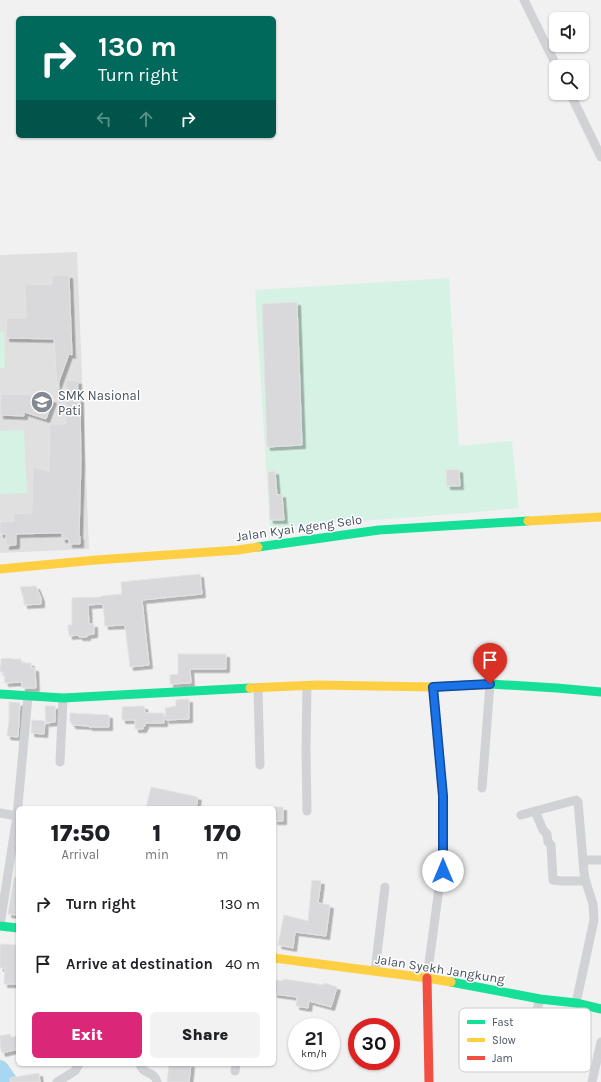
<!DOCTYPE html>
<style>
:root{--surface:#fff;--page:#f2f2f2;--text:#202124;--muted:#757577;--accent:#db2777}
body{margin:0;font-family:Karla,sans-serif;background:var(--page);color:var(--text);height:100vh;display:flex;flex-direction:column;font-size:15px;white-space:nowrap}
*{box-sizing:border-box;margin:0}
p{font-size:13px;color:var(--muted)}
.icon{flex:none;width:22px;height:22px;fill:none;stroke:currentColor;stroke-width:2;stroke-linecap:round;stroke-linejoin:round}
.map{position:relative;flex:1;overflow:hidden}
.details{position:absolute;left:16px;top:806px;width:260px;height:260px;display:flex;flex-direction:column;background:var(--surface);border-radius:6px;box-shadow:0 1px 3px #0004}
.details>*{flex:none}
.top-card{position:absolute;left:16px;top:16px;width:260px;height:122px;border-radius:6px;box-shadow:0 1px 3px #0004;background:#00695c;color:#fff;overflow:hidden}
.fabs{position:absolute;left:549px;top:12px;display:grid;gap:8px}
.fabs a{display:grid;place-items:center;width:40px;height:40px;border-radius:6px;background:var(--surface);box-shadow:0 1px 3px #0004;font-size:20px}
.speed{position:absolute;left:288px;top:1018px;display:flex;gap:8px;font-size:20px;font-weight:700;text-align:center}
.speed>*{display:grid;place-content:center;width:52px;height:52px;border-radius:50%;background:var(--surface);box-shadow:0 1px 3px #0004;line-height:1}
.speed small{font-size:10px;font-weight:400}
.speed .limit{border:6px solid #d22;background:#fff;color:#111}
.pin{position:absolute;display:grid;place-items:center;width:34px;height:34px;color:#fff;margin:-41px -17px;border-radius:50% 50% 50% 0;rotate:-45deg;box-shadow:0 0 4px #0007}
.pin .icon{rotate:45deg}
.me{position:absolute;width:44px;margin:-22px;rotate:0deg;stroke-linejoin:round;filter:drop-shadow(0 0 3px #0008)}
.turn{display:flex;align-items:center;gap:14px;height:84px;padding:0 16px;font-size:18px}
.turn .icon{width:52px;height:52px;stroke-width:2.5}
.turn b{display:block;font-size:28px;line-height:34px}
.lanes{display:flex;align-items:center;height:38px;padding:0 16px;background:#0003;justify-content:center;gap:20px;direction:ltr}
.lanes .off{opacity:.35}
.eta{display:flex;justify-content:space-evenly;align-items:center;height:68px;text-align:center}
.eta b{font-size:24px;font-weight:800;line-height:28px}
.action{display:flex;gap:8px;margin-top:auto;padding:8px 16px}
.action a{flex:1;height:46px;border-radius:6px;background:var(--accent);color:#fff;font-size:16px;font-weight:800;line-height:46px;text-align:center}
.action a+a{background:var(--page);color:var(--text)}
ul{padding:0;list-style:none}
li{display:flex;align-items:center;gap:12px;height:60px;padding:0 16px}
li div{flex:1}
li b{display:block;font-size:15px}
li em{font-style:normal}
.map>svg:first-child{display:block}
</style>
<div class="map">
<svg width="601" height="1082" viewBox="0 0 601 1082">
<defs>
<filter id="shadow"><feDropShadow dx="3.5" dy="3.5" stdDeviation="0" flood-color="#0004"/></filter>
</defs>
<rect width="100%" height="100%" fill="#f2f1f1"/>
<!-- education -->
<path fill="#e0e0e1" d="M77,252L89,549L0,553V255Z"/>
<!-- green -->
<path fill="#d5f2e4" d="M449,278L459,446L512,441L519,508L466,513L270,528L255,290Z
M0,332H4L5,368H0Z
M24,430L27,493L0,494V431Z"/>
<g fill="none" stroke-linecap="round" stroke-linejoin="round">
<!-- river -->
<path stroke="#a8d8f1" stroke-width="18" d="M0,1069L9,1082"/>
</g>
<!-- building -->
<path fill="#d9d9db" stroke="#e3e3e4" filter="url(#shadow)" d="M52,275H69L72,355L69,354L57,387L54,339L6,338L7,318H26L25,285L52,284Z
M297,302L302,445L267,447L262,304Z
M66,380L78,381L77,399H80L81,462L79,536H80V544H69V539H62V533H55L16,534V545L6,546V534H0V522L14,521L13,514L32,513L33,467L49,471L50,424H66Z
M1,394L30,395L40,398L41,396L53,400L46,419L24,412V416L0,415Z
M459,469L460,486H447L446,470Z
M275,471L277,495L282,494L284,520H270L268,472Z
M200,574L202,594L142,600L149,665L130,667L125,625L105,626L103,604L88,605L89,624H94V634L87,635V637H79V635L69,636L68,625H72V598L101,597V596L122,594L121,582Z
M36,586L41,598V604L24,605V600L20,587Z
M178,654H226V669H190L191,683L170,684V675L178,674Z
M11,658V659H21L22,663H31V668H35L36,688H22V682L5,683L4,672H0V665H1V659Z
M189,699V719L166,720L165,708L176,706V700Z
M9,702L20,703L18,737L7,736L9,720Z
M45,706H55V722L46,723Z
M144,706L145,713H164V723H145V726H144L143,729H135V720H122V707Z
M70,713L109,715V727H89V726L72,725V723L70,722Z
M32,720L45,721L44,734L31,733Z
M151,787L198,797L196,808H146Z
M274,807H283V821H274Z
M14,877H18V915L8,914Z
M312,880L321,881L318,903L330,905L326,936L295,932L293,948L278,945L284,915L308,921Z
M0,944L18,945V984H4L5,968H0Z
M283,979L324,985V983L337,987L331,1007L309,1001L308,1008L296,1006L297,997L274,994V980L283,981Z
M10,1034L11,1037L18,1036V1049L2,1053L0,1045V1036Z
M169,1064H191L189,1082H167Z
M39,1073L40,1082H10V1078Z"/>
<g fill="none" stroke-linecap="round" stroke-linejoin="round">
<!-- street -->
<path stroke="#d0d2d5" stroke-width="9" d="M524,0L557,67
M570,93L601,157
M258,689L260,765
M60,762L63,698
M482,788L490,684
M307,811L306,749L307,686
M535,811L543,830L547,834L548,842L551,845L553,880L562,881H586
M0,813L17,816L0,925
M521,815L576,800L578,802L584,872L585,879L593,904L594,920L576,1003
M17,816L28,696
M583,860H601
M375,971L385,887
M427,978L439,888L443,871V797L433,687
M140,1064C142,1075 154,1070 157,1082
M522,1067L540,999
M235,1071L236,1064
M57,1082L75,1071L79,1064
M592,1082L601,1042"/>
<!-- fast -->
<path stroke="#16e098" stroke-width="9" d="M258,547L379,530L528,521
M450,686L490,684L557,688L601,692
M0,694L63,698L250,688
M0,926L18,928
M451,982L540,999L576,1003L601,1009"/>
<!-- slow -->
<path stroke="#ffcf43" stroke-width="9" d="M528,521L601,517
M0,569L96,560L238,550L258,547
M250,688L317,685L433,687L450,686
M274,958L427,978L451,982"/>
<!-- jam -->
<path stroke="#f24e42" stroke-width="9" d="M427,978L429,1082"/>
</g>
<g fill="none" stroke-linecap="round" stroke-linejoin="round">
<!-- route casing -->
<g stroke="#114b97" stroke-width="10">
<path id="route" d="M443,871V796L433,687L490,684"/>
</g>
<!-- route -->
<use href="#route" stroke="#1a73e8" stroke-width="7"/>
</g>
<!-- icons -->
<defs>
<g id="school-disc" transform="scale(1.15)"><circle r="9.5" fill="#838992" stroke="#fff"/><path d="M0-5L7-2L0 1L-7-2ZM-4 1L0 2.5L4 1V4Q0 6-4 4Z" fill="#fff"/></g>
</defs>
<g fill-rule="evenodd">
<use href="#school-disc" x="42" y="402"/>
</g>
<g text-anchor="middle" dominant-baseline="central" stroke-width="3" stroke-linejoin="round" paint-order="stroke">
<!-- poi labels -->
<g font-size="13" fill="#47515f" stroke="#fff" text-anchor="start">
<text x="58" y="395">SMK Nasional<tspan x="58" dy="15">Pati</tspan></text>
</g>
<!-- street labels -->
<g font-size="13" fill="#47515f" stroke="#fff">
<text transform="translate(299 528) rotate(-8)">Jalan Kyai Ageng Selo</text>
<text transform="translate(440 969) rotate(9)">Jalan Syekh Jangkung</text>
</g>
</g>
<!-- legend -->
<rect x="459" y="1008" width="132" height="64" rx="6" fill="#fff" stroke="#c8cbcf" stroke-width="1"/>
<rect x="467" y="1020" width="18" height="4" fill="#16e098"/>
<rect x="467" y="1038" width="18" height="4" fill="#ffcf43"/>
<rect x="467" y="1056" width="18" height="4" fill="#f24e42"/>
<g font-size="11" fill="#47515f">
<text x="492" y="1026">Fast</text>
<text x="492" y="1044">Slow</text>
<text x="492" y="1062">Jam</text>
</g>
</svg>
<div class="fabs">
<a><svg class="icon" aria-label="sound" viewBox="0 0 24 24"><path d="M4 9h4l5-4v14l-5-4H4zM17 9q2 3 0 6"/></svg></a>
<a><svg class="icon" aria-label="search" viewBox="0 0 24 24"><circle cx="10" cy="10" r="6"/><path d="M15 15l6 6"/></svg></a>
</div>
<div class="speed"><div>21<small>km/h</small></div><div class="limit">30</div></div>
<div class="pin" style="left:490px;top:684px;background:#d93025"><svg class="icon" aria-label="arrive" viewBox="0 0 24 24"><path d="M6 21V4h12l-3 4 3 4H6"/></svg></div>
<svg class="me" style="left:443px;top:871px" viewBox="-20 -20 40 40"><circle r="19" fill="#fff"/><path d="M0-13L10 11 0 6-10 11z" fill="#1a73e8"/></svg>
<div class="top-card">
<div class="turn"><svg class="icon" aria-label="right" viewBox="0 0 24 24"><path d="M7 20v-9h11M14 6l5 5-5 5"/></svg><div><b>130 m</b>Turn right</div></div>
<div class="lanes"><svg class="icon off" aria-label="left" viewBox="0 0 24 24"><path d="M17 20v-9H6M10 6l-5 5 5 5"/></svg><svg class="icon off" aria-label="ahead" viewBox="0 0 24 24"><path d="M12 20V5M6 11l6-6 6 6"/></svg><svg class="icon" aria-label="right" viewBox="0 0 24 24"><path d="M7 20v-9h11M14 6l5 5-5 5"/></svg></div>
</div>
<section class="details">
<div class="eta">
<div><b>17:50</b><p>Arrival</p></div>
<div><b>1</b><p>min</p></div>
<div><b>170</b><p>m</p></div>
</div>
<ul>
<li><svg class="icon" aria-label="right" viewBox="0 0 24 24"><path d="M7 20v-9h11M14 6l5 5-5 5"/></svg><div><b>Turn right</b></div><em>130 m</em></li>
<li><svg class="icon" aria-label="arrive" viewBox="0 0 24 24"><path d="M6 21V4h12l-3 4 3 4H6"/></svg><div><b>Arrive at destination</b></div><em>40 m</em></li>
</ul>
<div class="action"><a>Exit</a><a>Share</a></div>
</section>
</div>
